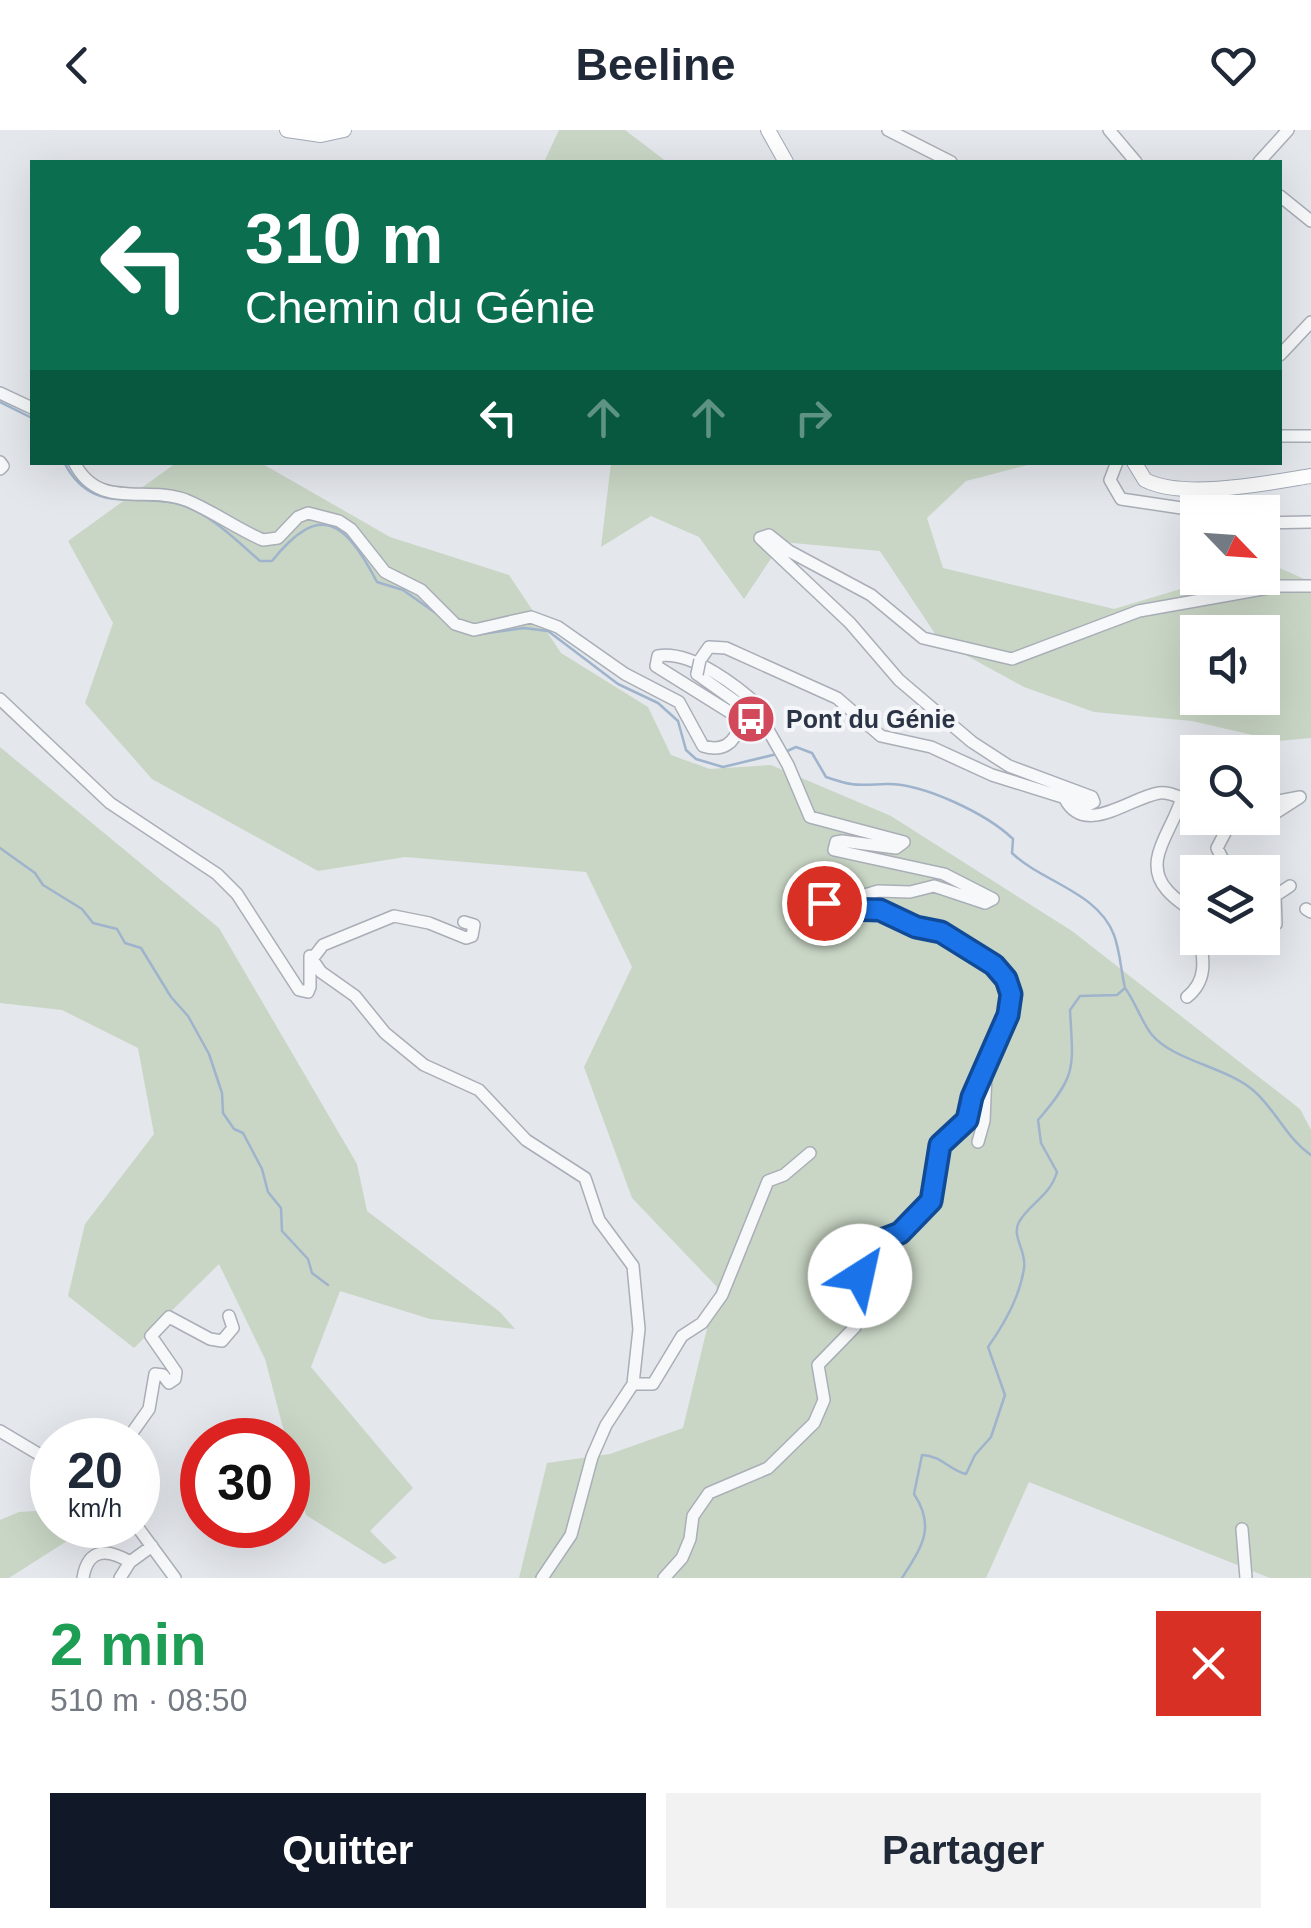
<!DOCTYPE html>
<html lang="fr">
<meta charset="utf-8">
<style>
:root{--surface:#fff;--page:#f2f2f3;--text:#1f2937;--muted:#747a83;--accent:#111827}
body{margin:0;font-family:Helvetica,sans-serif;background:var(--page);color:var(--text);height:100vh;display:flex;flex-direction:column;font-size:38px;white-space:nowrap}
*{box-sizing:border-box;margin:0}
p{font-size:32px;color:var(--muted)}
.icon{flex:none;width:55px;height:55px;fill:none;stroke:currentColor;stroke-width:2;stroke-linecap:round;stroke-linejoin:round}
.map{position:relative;height:1448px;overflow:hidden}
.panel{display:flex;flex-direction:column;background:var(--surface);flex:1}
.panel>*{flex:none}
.banner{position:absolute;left:30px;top:30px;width:1252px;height:305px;border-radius:0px;box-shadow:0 10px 40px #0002;background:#0b6e4f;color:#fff;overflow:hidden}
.needle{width:65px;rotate:115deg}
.controls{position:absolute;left:1180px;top:365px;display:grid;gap:20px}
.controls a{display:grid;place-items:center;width:100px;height:100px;border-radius:0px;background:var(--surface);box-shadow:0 10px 40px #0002;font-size:50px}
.speed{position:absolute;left:30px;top:1288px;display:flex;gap:20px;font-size:50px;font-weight:700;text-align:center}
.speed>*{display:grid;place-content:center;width:130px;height:130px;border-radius:50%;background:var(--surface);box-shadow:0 10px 40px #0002;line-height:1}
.speed small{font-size:25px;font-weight:400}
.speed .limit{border:15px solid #d22;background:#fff;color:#111}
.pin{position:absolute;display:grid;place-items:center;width:85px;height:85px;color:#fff;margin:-42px;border:5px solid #fff;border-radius:50%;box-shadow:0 2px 10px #0007}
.me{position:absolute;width:110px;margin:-55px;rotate:35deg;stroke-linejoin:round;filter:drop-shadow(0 0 8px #0008)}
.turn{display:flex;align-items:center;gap:35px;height:210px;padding:0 50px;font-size:45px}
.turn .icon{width:130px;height:130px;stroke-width:2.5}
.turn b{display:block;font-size:70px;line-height:85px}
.lanes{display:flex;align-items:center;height:95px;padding:0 50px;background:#0003;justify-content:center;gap:50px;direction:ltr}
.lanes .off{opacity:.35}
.round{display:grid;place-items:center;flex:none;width:105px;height:105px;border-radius:0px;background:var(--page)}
.head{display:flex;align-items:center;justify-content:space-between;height:170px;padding:0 50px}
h1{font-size:60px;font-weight:600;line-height:75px;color:#1e9e55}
.primary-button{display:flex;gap:20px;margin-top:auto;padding:20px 50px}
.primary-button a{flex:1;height:115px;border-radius:0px;background:var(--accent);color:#fff;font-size:40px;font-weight:600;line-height:115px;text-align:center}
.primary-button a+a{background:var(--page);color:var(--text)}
header{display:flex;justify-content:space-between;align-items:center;height:130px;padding:0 50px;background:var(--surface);font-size:45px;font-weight:600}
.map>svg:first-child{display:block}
</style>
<header><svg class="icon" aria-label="back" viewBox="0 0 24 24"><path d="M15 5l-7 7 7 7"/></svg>Beeline<svg class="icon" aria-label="heart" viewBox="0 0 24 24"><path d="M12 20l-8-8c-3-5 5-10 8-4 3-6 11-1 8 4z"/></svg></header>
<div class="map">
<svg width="1311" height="1448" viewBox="0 0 1311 1448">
<rect width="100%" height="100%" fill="#e4e7ec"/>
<!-- green -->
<path fill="#c9d6c5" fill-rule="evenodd" d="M559,0H625L667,32H544Z
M176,333H261L390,407L509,445L561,523L648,577L671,625L710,639L771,635L891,686L1072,801L1300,979L1311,1000V1448H1270L1029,1352L986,1448H519L547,1333L610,1324L683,1298L717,1157L632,1068L584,937L632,837L586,742L405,727L318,741L152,649L85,573L113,493L68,411Z
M611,333H1035L966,351L927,388L943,438L1114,479L1217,448H1262L1266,432L1311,452V608L1278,611L1192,591L1094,582L1024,557L940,511L880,421L782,412L744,469L699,407L651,386L601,417ZM1198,502H1262V568H1198Z
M0,617L219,798L357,1034L367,1081L500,1182L515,1199L430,1189L340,1161L311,1237L413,1358L370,1401L397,1428L384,1434L306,1385L265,1229L219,1134L134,1218L68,1166L85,1094L154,1004L138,918L62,880L0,873Z
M52,1380V1395H65L67,1411L9,1448H0V1390L19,1382Z"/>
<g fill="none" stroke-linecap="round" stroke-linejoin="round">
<!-- stream -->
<path stroke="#9fb4cc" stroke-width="2.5" d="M0,272L32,288
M64,332C90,384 131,364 175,373C208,381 236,410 260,431H272C320,371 345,391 377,452L403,460L437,484
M474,505L524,498L548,501L618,554L658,573L678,591L686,620L696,629L723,637L777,624
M785,622L796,617L812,623L826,647C855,657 857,655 886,654C923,653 987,684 1013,709L1012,723C1042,752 1098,762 1114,805C1120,821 1121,841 1125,858L1117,865L1080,866L1070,880C1073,937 1078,944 1038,990L1041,1013L1057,1042C1050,1066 1031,1072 1019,1092C1011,1107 1027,1121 1024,1138C1020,1167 1005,1193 988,1217L1005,1265L991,1307L975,1325L966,1344C949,1340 942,1326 922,1325L914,1364C936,1397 922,1417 902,1448
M0,718L35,743L43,755L82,779L93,793L117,799L125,813L141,818L171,867L188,886L209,924L222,963L223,983L234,999L243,1003L262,1039L268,1062L281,1078L282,1101L308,1129L312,1143L328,1155
M1125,858C1136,873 1141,891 1152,905C1174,931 1227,937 1254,961C1276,980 1286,1008 1311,1025"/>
<!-- minor casing -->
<g stroke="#a9aeb7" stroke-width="14">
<path id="minor" d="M888,0L951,32
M1109,0L1136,32
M1259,32L1288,0
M1280,66L1311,91
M1280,225L1311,192
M0,263L32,278
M1280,306H1311
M0,332L3,336L0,339
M74,332C98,381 146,355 186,370C213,381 237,399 263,410L278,408L298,387L308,383L339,391L351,399L385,442L421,460L455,494L474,500L531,487L558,497L625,544L679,572L703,616C722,622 735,614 739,595L736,586L656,536L658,526C692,520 740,558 763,580V591
M1117,332L1110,350L1121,369L1208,382
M1262,393L1311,392
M700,530L709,517L726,518L837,568L881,606L931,617L992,645L1088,675L1094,672L1092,667L1009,636L972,612L899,550L850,493L760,408L769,405L789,421L871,465L923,508L1012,529L1139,481L1280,456H1311
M0,569L110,673L217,744L237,764L299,860L308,862L310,857V826L321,842L355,866L385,903L424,935L479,960L526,1010L585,1048L599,1090L633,1136L639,1199L633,1254L606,1295L592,1327L571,1405L542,1448
M1065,669C1085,707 1129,668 1159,663C1171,661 1184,671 1198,672
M1181,670C1173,700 1141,731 1167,760C1176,771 1189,777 1198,787
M1229,742L1217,718L1228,697L1272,685L1300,667L1262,674
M1306,779L1311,782
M1262,790L1270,797L1276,794L1275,766L1290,756
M313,828L323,815L394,786L429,793L466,808L472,806L474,795L464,792
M1187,867C1207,851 1204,831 1200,808
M978,1012L984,991L986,943
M633,1254H653L682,1206L702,1193L722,1165L768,1051L784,1045L810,1023
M0,1301L52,1332
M127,1310L149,1279L155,1244L163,1245L169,1253L175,1249L176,1242L151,1206L169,1187L210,1209L222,1211L233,1198L229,1186
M136,1395L175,1448
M1242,1399L1246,1448
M83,1448C88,1417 108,1419 130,1432
M120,1448L130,1432L152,1416
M664,1448L682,1428L690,1409L693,1386L709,1363L768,1338L814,1293L824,1270L818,1235L855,1197L863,1121L870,1113L888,1110L901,1103L931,1071L939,1015L967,989L972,967L1008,885L1011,864L1006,849L994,835L941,802L916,797L880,780L843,779L824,773L830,765L851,769L878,761L910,762L934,756L985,773L993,769L944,744L834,720L836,712L842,711L896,718L904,712L810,687L788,635L763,591L697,544"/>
</g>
<!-- major casing -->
<g stroke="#a3abb8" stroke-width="16">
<path id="major" d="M287,0L321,5L344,0
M768,0L786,32
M1134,332L1145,350C1184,370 1268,353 1311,346"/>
</g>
<!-- minor -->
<use href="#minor" stroke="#f7f8fa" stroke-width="11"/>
<!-- major -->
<use href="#major" stroke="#fff" stroke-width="14"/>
<!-- minor-bridge casing -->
<g stroke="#a9aeb7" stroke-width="14" stroke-linecap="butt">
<path id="minor-bridge" d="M697,544L700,530"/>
</g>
<!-- minor-bridge -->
<use href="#minor-bridge" stroke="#f7f8fa" stroke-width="11"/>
</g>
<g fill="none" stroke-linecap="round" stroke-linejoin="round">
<!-- route casing -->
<g stroke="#114b97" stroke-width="25">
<path id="route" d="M824,773L843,779L880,780L916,797L941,802L994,835L1006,849L1011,864L1008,885L972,967L967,990L940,1015L931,1071L900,1103L866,1116L860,1146"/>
</g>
<!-- route -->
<use href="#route" stroke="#1a73e8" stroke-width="18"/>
</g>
<!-- icons -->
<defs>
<g id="bus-disc" transform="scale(2.5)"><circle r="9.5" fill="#d1495b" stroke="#f4f6f9"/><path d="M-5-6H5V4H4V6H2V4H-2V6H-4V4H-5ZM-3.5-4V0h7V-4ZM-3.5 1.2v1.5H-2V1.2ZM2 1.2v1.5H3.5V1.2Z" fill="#fff"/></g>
</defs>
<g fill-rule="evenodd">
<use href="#bus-disc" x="751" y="589"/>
</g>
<g text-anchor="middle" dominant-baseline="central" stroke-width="8" stroke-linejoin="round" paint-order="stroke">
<!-- poi labels -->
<g font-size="25" font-weight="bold" fill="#2b3445" stroke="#f4f6f9" text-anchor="start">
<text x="786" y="589">Pont du Génie</text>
</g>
</g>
</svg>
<div class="controls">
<a><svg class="needle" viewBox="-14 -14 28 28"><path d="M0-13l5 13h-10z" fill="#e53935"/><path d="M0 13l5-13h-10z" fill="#747a83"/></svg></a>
<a><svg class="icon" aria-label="sound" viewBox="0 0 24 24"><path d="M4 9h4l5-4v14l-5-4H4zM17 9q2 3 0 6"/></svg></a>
<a><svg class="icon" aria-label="search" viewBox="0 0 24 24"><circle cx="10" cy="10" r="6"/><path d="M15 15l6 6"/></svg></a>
<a><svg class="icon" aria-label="layers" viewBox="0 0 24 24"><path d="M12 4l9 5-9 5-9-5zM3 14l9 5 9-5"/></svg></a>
</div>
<div class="speed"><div>20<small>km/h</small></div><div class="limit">30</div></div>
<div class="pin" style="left:824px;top:773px;background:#d93025"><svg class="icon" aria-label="arrive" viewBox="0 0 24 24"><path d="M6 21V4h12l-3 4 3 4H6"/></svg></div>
<svg class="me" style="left:860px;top:1146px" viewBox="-20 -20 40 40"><circle r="19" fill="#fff"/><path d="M0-13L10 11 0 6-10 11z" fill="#1a73e8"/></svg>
<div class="banner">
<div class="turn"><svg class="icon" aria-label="left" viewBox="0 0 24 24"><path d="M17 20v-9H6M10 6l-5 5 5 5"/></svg><div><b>310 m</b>Chemin du Génie</div></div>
<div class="lanes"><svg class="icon" aria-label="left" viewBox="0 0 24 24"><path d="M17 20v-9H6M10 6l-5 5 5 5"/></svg><svg class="icon off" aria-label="ahead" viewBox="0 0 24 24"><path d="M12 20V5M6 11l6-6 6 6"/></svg><svg class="icon off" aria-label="ahead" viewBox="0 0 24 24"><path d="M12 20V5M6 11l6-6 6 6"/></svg><svg class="icon off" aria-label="right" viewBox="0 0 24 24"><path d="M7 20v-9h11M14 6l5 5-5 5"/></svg></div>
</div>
</div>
<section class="panel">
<div class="head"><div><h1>2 min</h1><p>510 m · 08:50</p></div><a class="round" style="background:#d93025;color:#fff"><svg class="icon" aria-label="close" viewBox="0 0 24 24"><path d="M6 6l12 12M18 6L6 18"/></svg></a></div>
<div class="primary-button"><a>Quitter</a><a>Partager</a></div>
</section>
